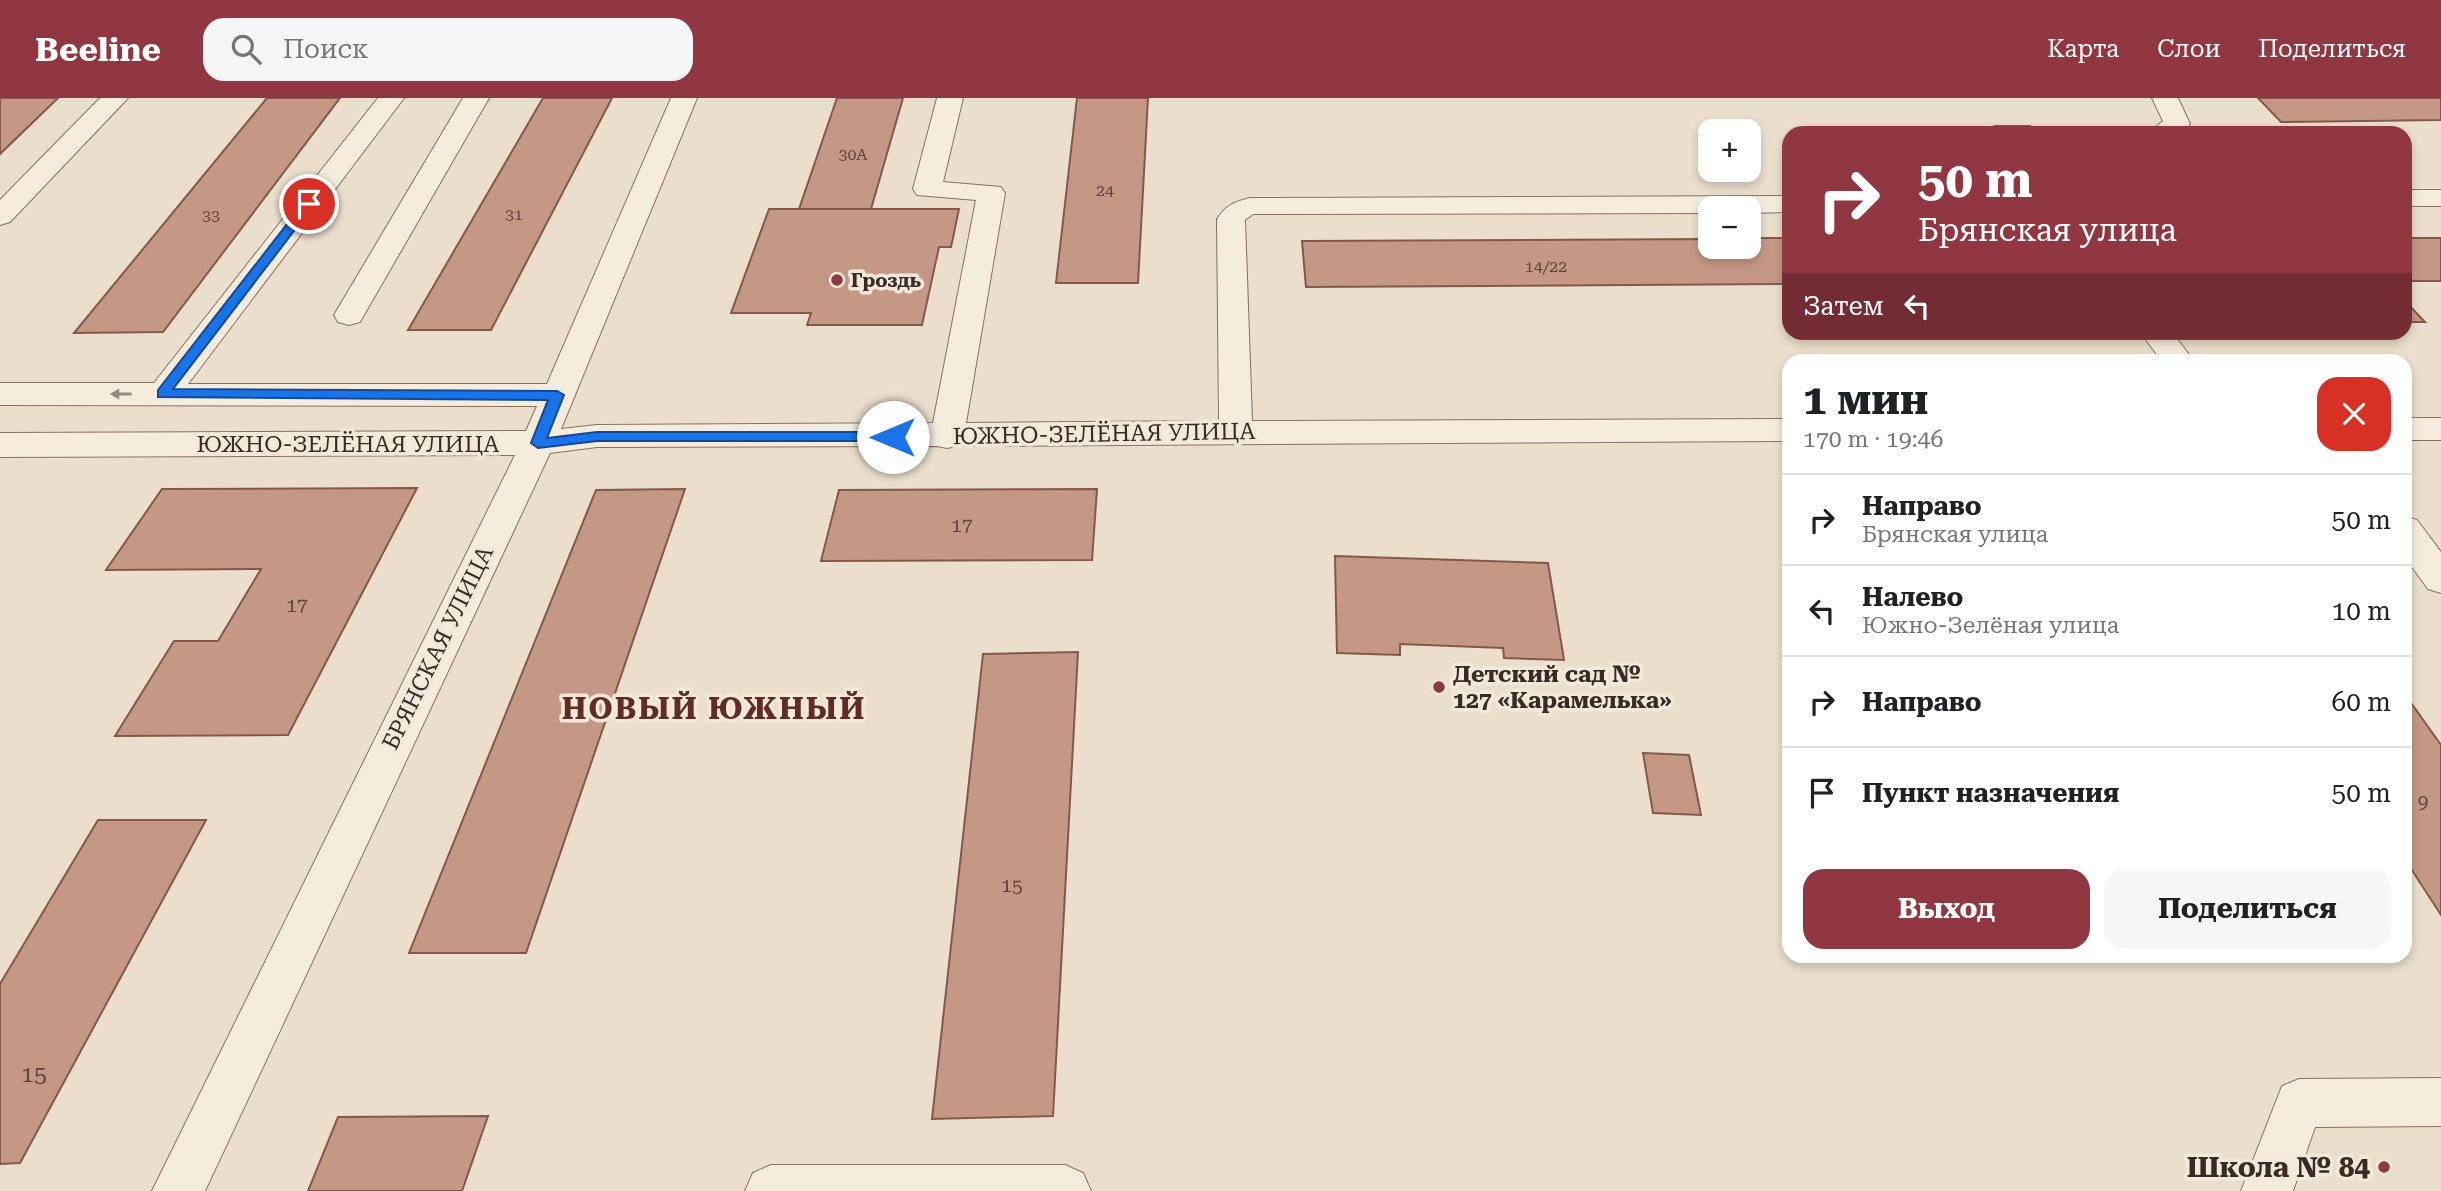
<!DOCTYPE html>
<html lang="ru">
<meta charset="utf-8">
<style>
:root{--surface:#fff;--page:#f6f6f6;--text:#202124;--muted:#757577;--line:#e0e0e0;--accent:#903742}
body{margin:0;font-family:"Roboto Serif",serif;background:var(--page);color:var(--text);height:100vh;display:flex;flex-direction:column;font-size:26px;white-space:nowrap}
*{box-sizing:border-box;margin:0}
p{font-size:23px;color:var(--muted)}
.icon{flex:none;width:38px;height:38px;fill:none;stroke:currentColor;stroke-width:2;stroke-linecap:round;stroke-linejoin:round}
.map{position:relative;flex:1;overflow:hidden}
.details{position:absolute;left:1782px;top:256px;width:630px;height:609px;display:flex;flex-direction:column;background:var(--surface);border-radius:21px;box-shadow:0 4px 10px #0003}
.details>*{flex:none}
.top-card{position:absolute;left:1782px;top:28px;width:630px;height:214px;border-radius:21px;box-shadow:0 4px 10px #0003;background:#903742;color:#fff;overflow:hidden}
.buttons{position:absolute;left:1698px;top:21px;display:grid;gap:14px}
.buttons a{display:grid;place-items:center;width:63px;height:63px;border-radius:14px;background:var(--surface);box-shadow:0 4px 10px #0003;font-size:35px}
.pin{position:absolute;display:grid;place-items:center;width:60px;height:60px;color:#fff;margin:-30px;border:4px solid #fff;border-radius:50%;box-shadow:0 2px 7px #0007}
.me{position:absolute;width:77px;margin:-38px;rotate:270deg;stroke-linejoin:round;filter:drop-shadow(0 0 5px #0008)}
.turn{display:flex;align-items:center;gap:24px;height:147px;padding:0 21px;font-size:32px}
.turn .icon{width:91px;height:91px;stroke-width:2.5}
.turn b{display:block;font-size:49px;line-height:60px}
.then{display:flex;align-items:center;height:66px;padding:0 21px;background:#0003;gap:14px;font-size:26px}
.round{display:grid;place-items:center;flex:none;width:74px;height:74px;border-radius:21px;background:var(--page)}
.overview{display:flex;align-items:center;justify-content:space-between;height:119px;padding:0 21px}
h1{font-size:42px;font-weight:700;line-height:52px}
.button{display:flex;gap:14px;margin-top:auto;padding:14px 21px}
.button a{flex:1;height:80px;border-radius:21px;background:var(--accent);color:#fff;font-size:28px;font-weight:700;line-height:80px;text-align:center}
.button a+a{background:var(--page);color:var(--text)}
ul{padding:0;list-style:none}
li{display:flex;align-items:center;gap:21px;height:91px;padding:0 21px;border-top:2px solid var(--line)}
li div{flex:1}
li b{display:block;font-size:26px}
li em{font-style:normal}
header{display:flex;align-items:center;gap:42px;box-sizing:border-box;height:98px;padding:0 35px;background:var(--accent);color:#fff}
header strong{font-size:33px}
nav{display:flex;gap:38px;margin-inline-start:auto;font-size:24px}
.search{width:490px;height:63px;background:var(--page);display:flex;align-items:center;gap:18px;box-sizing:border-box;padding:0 24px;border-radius:21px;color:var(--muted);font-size:26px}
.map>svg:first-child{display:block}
</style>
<header>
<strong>Beeline</strong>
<div class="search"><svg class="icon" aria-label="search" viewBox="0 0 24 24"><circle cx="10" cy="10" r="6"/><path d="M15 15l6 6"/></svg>Поиск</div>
<nav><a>Карта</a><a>Слои</a><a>Поделиться</a></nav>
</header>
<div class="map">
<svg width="2441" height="1093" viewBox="0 0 2441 1093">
<rect width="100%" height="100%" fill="#ebdecc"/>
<!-- building -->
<path fill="#c59885" stroke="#835949" stroke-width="2" d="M0,0H58L0,56Z
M267,0H340L163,234L74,235Z
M543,0H612L491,232H408Z
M837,0H903L871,111H799Z
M1077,0H1148L1138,185H1056Z
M2258,0H2441V22L2281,24Z
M1995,28H2030L2034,35H1999Z
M769,111H959L951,149H939L922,227H807L811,215H731Z
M1748,140H1788V186L1306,189L1302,143L1710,141V149H1748Z
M2404,140H2441V183H2404Z
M2404,202L2425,224H2404Z
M417,390L288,637L115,638L174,543H218L261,471L106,472L162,391Z
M685,391L526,855H409L596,392Z
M1097,391L1092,462L821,463L839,392Z
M1335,458L1548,465L1564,562L1504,560L1503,550L1400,546V557L1337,555Z
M1078,554L1053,1018L932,1021L983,556Z
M2404,595L2441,647V817L2404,760Z
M1643,655L1689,657L1701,717L1653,715Z
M98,722H206L20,1065L0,1066V886Z
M488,1018L462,1093H308L338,1019Z"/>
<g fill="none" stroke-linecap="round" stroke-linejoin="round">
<!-- minor casing -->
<g stroke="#877161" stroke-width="2">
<path id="minor" d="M100,0H128L10,124L0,127V102Z
M378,0H404L188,286H547L671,0H697L561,331L597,327L933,325L976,102L917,97L913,91L937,0H963L943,84L1001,89L1005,95L966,325L1219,323L1217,121C1226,107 1234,104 1250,100L1788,98V114L1748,115V110H1710V115L1253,116L1245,122L1252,323L1788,321V343L957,348L947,350L937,348L597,349L550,355L205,1093H152L515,357L0,359V335L526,333L537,308L0,307V285H154Z
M463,0H489L360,224L349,227L338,224L334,217Z
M2152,0H2178L2190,26C2181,40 2163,35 2148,35L2163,23Z
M2404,92H2441V108H2404Z
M2140,234H2172L2193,262H2161Z
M2404,320H2441V342H2404Z
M2404,418L2417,422L2441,454V495L2428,491L2404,458Z
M2441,980V1028L2315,1029L2293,1093H2241L2282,988L2299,981Z
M771,1067H1065L1083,1075L1091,1093H745L753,1075Z"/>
</g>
<!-- minor -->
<use href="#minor" fill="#f6ecde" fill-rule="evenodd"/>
</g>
<!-- one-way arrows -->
<defs><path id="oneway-solid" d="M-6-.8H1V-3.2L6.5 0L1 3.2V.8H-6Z" transform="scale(1.75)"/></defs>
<use fill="#988c80" href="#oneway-solid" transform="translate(121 296) rotate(180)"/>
<!-- route -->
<path fill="#1a73e8" stroke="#114b97" stroke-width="2" d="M309,102L313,103V108L173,291L557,293L564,297L547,340L597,334H893L900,339L893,343H597L538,350L531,345L548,302L158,299V292L305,103Z"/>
<!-- markers -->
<g fill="#903742" stroke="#f3e9da" stroke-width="2.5">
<circle cx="837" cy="182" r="7"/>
<circle cx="1439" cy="589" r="7"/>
<circle cx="2384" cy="1069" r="7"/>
</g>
<g text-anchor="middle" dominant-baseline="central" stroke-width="7" stroke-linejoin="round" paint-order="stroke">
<!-- far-number labels -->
<g font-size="16" fill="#5c463c">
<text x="853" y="56">30А</text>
<text x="1105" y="92">24</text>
<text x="514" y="116">31</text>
<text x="211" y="117">33</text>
<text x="1546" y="168">14/22</text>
</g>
<!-- far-poi labels -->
<g font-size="19" font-weight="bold" fill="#392b23" stroke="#f3e9da" text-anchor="start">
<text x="851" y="182">Гроздь</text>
</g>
<!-- number labels -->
<g font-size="19" fill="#5c463c">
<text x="962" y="427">17</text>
<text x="297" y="507">17</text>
<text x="2423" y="703">9</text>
<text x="1012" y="787">15</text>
</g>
<!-- street labels -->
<g font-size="23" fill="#392b23" stroke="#f3e9da">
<text transform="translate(1104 336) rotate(-1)">ЮЖНО-ЗЕЛЁНАЯ УЛИЦА</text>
<text x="348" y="346">ЮЖНО-ЗЕЛЁНАЯ УЛИЦА</text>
<text transform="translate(438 550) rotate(-64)">БРЯНСКАЯ УЛИЦА</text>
</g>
<!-- poi labels -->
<g font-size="23" font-weight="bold" fill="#392b23" stroke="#f3e9da" text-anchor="start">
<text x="1453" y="576">Детский сад №<tspan x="1453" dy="26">127 «Карамелька»</tspan></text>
</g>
<!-- near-number labels -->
<g font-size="23" fill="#5c463c">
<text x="34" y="976">15</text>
</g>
<!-- near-poi labels -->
<g font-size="28" font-weight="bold" fill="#392b23" stroke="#f3e9da" text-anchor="end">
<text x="2370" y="1069">Школа № 84</text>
</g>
<!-- district labels -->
<g font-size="30" font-weight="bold" letter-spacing="2" fill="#612c26" stroke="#f3e9da">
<text x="714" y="610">НОВЫЙ ЮЖНЫЙ</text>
</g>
</g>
</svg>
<div class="buttons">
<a>+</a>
<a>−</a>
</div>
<div class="pin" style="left:309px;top:106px;background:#d93025"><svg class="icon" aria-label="arrive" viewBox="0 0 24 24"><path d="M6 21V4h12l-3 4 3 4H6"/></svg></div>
<svg class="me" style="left:893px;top:339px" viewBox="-20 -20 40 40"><circle r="19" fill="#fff"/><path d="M0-13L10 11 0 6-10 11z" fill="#1a73e8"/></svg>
<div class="top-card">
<div class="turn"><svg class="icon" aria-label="right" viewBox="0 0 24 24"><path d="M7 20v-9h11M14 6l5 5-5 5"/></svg><div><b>50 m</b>Брянская улица</div></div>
<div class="then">Затем<svg class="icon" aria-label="left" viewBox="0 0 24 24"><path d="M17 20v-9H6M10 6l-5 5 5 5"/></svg></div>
</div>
<section class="details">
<div class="overview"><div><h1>1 мин</h1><p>170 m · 19:46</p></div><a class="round" style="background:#d93025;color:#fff"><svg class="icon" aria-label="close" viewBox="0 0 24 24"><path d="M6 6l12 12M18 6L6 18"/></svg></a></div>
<ul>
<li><svg class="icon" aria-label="right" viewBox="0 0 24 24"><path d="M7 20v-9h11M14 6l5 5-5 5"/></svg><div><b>Направо</b><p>Брянская улица</p></div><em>50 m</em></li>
<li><svg class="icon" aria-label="left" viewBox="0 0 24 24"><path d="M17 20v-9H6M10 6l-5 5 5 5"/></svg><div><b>Налево</b><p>Южно-Зелёная улица</p></div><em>10 m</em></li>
<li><svg class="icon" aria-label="right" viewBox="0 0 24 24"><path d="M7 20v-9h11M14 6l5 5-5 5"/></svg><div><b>Направо</b></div><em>60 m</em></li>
<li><svg class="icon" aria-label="arrive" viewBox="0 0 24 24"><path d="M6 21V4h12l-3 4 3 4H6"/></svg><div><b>Пункт назначения</b></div><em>50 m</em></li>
</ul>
<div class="button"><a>Выход</a><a>Поделиться</a></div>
</section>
</div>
